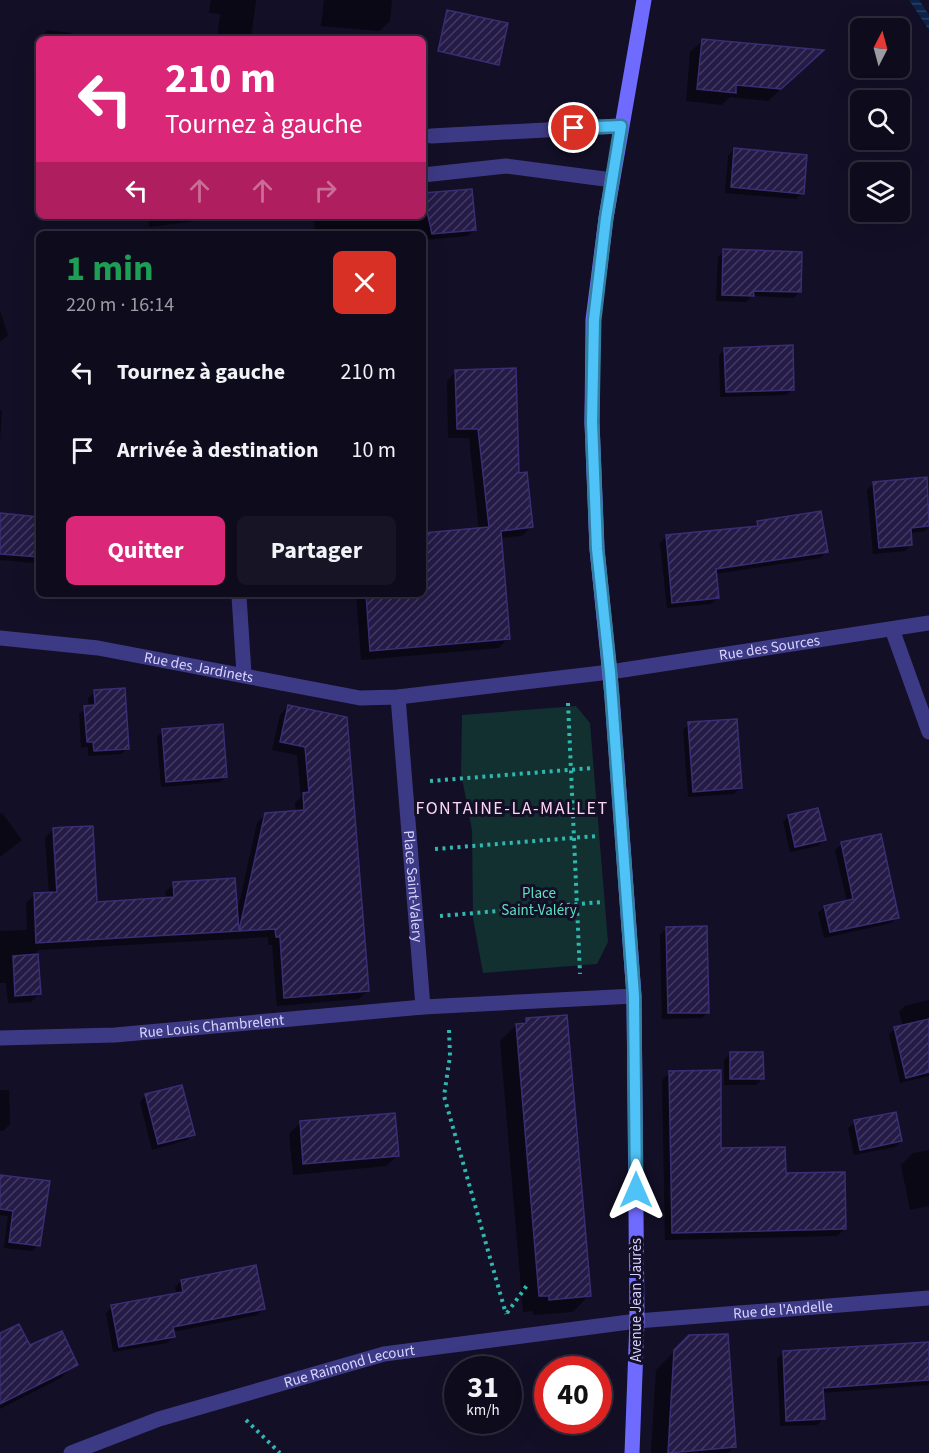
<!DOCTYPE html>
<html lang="fr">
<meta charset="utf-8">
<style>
:root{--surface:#0e0b1c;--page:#171425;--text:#f1f3f6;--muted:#9b9ba3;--line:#2e2b3b;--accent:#db2777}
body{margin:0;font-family:"Source Sans 3",sans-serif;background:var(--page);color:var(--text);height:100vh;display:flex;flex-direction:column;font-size:22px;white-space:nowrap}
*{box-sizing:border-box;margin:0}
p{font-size:20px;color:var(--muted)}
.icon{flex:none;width:33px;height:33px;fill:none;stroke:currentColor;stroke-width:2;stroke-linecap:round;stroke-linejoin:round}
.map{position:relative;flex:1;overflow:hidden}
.drawer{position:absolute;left:36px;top:231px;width:390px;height:366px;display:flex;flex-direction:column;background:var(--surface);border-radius:9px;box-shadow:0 6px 24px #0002,0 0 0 2px var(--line)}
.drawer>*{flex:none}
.hud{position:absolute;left:36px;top:36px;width:390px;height:183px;border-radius:9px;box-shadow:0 6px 24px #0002,0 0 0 2px var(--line);background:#db2777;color:#fff;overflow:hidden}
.needle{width:39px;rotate:6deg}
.tools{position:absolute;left:850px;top:18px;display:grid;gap:12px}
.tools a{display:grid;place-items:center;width:60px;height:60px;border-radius:9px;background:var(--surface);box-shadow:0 6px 24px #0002,0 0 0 2px var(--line);font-size:30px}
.speed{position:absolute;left:444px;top:1356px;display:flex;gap:12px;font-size:30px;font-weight:700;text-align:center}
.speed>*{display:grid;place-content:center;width:78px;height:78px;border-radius:50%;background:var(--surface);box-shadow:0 6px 24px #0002,0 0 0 2px var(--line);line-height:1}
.speed small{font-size:15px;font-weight:400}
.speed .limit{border:9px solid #d22;background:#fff;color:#111}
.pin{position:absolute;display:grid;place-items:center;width:51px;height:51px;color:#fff;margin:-26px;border:3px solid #fff;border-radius:50%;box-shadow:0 2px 6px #0007}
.me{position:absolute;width:66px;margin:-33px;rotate:0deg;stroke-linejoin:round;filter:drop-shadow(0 0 4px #0008)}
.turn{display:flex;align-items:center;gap:21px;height:126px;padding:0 30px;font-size:27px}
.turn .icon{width:78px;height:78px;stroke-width:2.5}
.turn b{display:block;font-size:42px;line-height:51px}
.lanes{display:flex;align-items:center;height:57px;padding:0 30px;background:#0003;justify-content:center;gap:30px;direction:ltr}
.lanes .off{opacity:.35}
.round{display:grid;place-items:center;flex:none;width:63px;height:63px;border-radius:9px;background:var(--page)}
.summary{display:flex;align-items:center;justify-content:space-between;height:102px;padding:0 30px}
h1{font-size:36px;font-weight:700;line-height:45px;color:#1e9e55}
.cta{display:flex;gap:12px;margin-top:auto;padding:12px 30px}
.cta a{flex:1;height:69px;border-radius:9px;background:var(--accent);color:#fff;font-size:24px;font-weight:700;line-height:69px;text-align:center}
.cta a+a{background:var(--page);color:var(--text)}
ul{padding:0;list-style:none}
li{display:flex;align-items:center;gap:18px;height:78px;padding:0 30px}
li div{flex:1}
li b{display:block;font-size:22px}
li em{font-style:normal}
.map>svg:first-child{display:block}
</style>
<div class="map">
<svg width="929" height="1453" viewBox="0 0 929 1453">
<defs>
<pattern id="water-rules" width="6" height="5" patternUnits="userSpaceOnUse" patternTransform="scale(1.5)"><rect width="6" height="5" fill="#0c2248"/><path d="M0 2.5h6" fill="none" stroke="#2f4163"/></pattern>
<pattern id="building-hatch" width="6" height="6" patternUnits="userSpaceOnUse" patternTransform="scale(1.5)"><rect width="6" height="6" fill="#241b47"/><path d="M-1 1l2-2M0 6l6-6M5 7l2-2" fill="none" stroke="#433b63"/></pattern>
</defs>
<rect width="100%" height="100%" fill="#130f26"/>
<!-- garden -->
<path fill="#12302f" d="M576,706L590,723L608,942L597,964L483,973L473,918L472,830L461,773L462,715Z"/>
<!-- water -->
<path fill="url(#water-rules)" d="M909,0H919L929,15V30Z"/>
<!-- shadow -->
<path fill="#0007" fill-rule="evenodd" d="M211,0H256L251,39H217L220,14L209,13Z
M324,0H392L390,21L379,31L321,26Z
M47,30L72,33V39H41Z
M703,40L810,62L768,101L730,97L722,105L686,101L690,52Z
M734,149L802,193L796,199L725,193L728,156Z
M471,191L474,230L468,236L423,240V234H315L314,221L318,216H423V195Z
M148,216H235L149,227Z
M724,251L800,292L793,298L751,296L746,302L716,301L718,257Z
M0,310L8,335L0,342Z
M725,349L793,389L786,395L720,397L719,355Z
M456,371L518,475L532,526L522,536L500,538L508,638L499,648L361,660L356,594H423V535L479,530L469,438H448L447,381Z
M0,410H2L0,443Z
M926,478L929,527L925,531L910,533L911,545L905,551L873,554L867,490L873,484Z
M0,514L39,518V558L35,563L0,560Z
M758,522L826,552L820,558L715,574L718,598L711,604L667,608L660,543L666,537L753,528Z
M95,692L128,748L121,754L88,756V747L81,748L79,714L89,707L88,698Z
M288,706L345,718L367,991L359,999L277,1006L272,945H268V937L37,950L40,993L31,1002L8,1003L6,983H0V931L27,930L26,903L34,895L49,894L45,838L54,829L96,904L166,899L165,892L174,884L237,913L257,823L265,815L296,812L295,803L301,797L297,755L272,750L280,715ZM52,835H55L59,899H56Z
M689,724L740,788L734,794L688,797L683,730Z
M163,731L226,776L220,782L161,787L157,737Z
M2,813L22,840L0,857V814Z
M789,816L824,840L818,846L790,852L783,822Z
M842,844L898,917L891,923L824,938L818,913L824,907L847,902L835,850Z
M666,929L708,1012L702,1018L662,1019L660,935Z
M929,1000V1076L900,1083L889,1034L895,1028L903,1026L899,1012L905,1006Z
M526,1020L589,1295L573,1312L533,1315V1311L523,1312L500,1041L516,1025Z
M730,1054L762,1079L756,1085H724V1060Z
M670,1073L720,1149L784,1174L845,1229L837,1236L665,1240L662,1080Z
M0,1090H9L10,1124L3,1131H0Z
M146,1095L193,1134L187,1140L152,1150L140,1102Z
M855,1122L901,1141L895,1147L854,1155L848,1128Z
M300,1123L398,1155L386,1166L293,1175L289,1134Z
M929,1150V1206L910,1210L901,1165L913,1153Z
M0,1176L38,1245L32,1251L4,1248L8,1216L0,1215Z
M181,1281L263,1309L257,1315L172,1332L173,1337L167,1343L113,1352L106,1313L112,1307L177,1294L175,1287Z
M0,1335L29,1347L72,1366L61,1378L0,1409Z
M690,1336L734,1447L728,1453H651L656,1370Z
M929,1343V1385L822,1393L823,1419L817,1425L780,1426L777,1359L784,1352Z"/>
<!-- building -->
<path fill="url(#building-hatch)" stroke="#3b2d73" stroke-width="1.5" d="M447,10L508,23L499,65L438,51Z
M702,39L790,47L824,50L781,89L736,85V93L697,89Z
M734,148L807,155L804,194L731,187Z
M472,189L476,230L432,234L423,193Z
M723,249L802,252L801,292L753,291L754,296L722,295Z
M793,345L794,390L726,392L724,348Z
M516,368L519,473L527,472L533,527L501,531L510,639L370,651L366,594H423V533L489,527L478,429H457L455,370Z
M927,477L929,526L911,528L912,545L879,548L873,482Z
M821,511L828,552L716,569L719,598L672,603L666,535L758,526L757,521Z
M0,513L39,517V557L0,554Z
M125,688L129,749L94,751L93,742H87L84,706L95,705L94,690Z
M288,705L347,717L369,991L284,998L280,937H276L275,929L36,943L34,893L57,892L53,828L67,827L93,826L97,902L174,897L173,882L235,878L239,931L265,813L304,810L303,793L309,792L305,747L280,742Z
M737,719L742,788L693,792L688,722Z
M223,724L227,777L166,782L162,729Z
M818,808L826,840L795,847L788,815Z
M881,834L899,918L830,932L824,906L853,899L841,842Z
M707,926L709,1013H668L666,927Z
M38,954L41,994L15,996L13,956Z
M567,1015L591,1296L549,1300V1296H539L516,1024L526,1023V1018Z
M929,1019V1072L906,1078L894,1027Z
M730,1052H763L764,1079H730Z
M721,1070V1148L785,1147L786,1173L845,1172L846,1229L672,1233L669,1071Z
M182,1085L195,1135L158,1144L145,1094Z
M896,1112L902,1141L860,1150L854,1120Z
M395,1113L399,1156L303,1164L300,1121Z
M0,1175L50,1181L40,1246L9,1242L13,1211L0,1209Z
M256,1265L265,1309L173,1327L175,1337L119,1347L111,1305L183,1292L181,1280Z
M19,1324L30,1345L62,1331L78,1365L0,1404V1333Z
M728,1334L736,1447L668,1453L674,1350L689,1335Z
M929,1342V1380L823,1388L825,1419L786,1421L783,1351Z"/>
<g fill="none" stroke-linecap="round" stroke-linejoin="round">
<!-- path -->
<path stroke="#2fb8b0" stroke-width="4" stroke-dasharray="3 4.5" stroke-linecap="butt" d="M568,703L580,974
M430,781L593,768
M435,849L597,836
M440,916L602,902
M449,1030L450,1056L444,1096L506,1314
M507,1313L528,1284
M246,1420L280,1453"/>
<!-- lane -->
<path stroke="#3d3a85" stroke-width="15" d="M431,136L621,126
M423,175L506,166L612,180"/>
<!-- street -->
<g stroke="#3d3a85" stroke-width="15">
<path d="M237,594L239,596L244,674"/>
<path d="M892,629L929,732"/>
<path id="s1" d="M0,638L98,648L360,698L398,697L610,672L929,623"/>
<path id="s2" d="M398,697L423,1007"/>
<path id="s3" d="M0,1038L115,1035L423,1007L634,996"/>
<path id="s4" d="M71,1453L159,1419L384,1354L637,1321L929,1298"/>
</g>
<!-- secondary -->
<path stroke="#6f6bff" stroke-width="15" d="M632,1453L637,1321L634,996L612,696L597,549L592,422L593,320L606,218L644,0"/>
</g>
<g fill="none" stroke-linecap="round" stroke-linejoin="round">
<!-- route casing -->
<g stroke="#337fa1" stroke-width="15">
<path id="route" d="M574,128L621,126L606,218L594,320L592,422L597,549L610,672L634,996L636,1190"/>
</g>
<!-- route -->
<use href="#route" stroke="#4fc3f7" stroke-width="10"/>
</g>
<g text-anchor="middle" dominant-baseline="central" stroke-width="6" stroke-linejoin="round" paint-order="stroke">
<!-- street labels -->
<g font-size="15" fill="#d9d4ff" stroke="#130f26">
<text stroke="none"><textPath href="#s1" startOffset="778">Rue des Sources</textPath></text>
<text stroke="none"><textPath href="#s1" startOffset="201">Rue des Jardinets</textPath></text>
<text stroke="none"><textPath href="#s2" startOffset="190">Place Saint-Valery</textPath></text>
<text stroke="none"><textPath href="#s3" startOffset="212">Rue Louis Chambrelent</textPath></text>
<text transform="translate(636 1300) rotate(-90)">Avenue Jean Jaurès</text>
<text stroke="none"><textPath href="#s4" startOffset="730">Rue de l'Andelle</textPath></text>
<text stroke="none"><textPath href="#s4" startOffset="292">Rue Raimond Lecourt</textPath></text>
</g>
<!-- park labels -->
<g font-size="15" fill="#5fe0c0" stroke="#130f26">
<text x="539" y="893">Place<tspan x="539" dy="17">Saint-Valéry</tspan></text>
</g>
<!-- quarter labels -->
<g font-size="18" letter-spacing="1.5" fill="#ffd6f0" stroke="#130f26">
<text x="512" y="808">FONTAINE-LA-MALLET</text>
</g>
</g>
</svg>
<div class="tools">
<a><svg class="needle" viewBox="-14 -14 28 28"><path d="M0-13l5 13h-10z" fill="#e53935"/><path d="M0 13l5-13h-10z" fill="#9b9ba3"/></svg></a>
<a><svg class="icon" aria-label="search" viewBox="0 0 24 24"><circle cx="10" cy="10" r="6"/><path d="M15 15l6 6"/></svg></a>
<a><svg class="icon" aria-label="layers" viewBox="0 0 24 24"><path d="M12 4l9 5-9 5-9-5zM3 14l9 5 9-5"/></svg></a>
</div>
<div class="speed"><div>31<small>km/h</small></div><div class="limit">40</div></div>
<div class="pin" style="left:574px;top:128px;background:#d93025"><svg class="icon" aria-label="arrive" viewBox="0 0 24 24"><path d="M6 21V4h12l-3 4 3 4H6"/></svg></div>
<svg class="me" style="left:636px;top:1190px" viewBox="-20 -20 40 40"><path d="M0-17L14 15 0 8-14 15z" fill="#4fc3f7" stroke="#fff" stroke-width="4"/></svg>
<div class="hud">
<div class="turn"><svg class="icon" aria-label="left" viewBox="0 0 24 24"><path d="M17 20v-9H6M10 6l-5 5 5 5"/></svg><div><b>210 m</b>Tournez à gauche</div></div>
<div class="lanes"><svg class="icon" aria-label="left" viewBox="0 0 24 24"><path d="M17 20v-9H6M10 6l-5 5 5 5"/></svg><svg class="icon off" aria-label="ahead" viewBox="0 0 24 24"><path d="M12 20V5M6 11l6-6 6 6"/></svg><svg class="icon off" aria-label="ahead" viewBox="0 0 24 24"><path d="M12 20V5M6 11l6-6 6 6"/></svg><svg class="icon off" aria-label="right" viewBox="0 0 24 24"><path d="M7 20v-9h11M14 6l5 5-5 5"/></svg></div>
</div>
<section class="drawer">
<div class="summary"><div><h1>1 min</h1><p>220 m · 16:14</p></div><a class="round" style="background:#d93025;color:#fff"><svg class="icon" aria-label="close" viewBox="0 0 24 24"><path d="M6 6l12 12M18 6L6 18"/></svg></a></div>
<ul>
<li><svg class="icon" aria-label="left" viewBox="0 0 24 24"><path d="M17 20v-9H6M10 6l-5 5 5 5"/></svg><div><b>Tournez à gauche</b></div><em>210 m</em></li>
<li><svg class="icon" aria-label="arrive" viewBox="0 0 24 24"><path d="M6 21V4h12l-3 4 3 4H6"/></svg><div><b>Arrivée à destination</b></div><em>10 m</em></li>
</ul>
<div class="cta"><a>Quitter</a><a>Partager</a></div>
</section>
</div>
